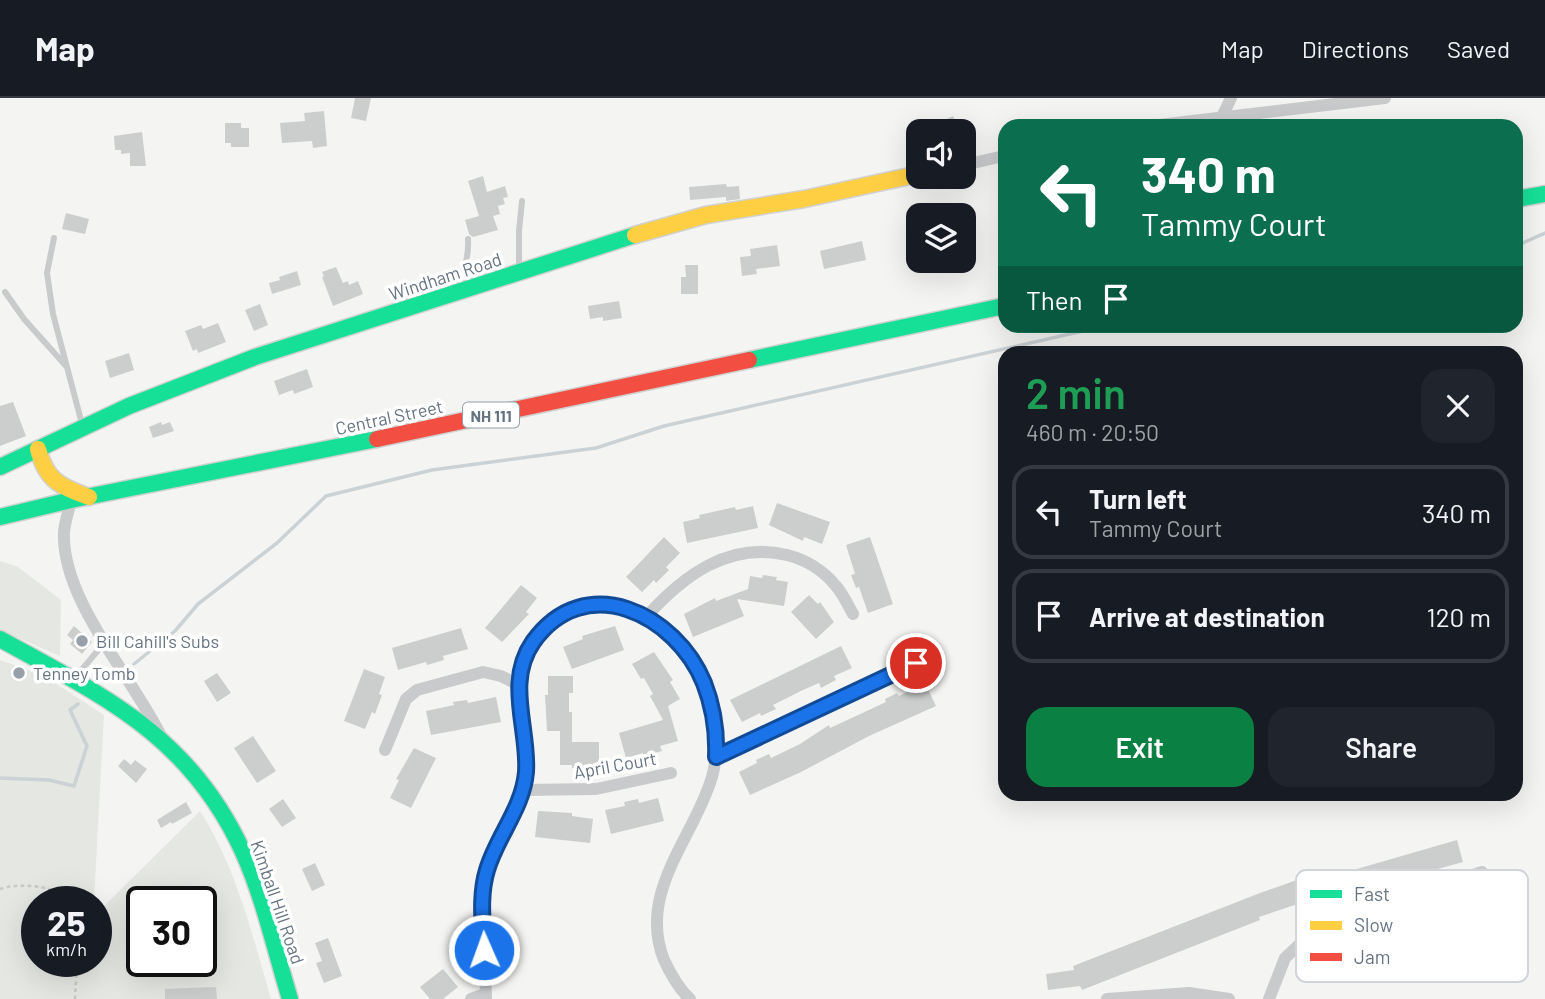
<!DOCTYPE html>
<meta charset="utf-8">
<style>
:root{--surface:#171b24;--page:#20242c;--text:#f1f3f6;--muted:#9ea1a6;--line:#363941;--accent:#0b8043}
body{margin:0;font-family:Barlow,sans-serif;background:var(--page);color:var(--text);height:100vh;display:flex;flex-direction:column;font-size:26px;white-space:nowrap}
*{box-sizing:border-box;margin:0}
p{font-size:23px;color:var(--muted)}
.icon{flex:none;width:38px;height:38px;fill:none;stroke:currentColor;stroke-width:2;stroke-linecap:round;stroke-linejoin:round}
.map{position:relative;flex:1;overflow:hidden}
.details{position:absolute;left:998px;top:248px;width:525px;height:455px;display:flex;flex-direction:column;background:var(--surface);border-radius:21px;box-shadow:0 7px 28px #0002}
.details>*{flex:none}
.top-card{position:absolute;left:998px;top:21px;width:525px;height:214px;border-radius:21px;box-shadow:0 7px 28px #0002;background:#0b6e4f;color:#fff;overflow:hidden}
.buttons{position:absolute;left:906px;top:21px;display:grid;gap:14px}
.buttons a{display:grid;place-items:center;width:70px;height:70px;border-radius:14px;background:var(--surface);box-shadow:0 7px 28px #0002;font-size:35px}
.speed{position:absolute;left:21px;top:788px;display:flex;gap:14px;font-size:35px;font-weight:700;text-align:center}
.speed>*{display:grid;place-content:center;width:91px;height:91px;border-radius:50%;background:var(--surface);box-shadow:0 7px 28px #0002;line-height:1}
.speed small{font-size:18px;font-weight:400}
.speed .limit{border:4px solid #111;border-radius:10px;background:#fff;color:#111}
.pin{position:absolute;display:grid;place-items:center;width:60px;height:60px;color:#fff;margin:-30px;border:4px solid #fff;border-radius:50%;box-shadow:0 2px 7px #0007}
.me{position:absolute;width:77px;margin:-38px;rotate:358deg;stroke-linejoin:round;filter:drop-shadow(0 0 5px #0008)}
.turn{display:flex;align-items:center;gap:24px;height:147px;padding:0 28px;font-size:32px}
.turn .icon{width:91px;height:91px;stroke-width:2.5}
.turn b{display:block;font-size:49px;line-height:60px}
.then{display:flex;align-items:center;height:66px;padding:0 28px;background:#0003;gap:14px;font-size:26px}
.round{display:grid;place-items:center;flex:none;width:74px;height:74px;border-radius:21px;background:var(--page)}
.summary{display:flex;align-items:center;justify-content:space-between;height:119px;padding:0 28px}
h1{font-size:42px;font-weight:600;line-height:52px;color:#1e9e55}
.button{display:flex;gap:14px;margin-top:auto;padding:14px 28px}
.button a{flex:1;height:80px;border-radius:21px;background:var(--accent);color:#fff;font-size:28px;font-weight:600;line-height:80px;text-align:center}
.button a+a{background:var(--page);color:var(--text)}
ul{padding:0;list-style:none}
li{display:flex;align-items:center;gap:21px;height:94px;margin:0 14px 10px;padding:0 14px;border:4px solid var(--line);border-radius:21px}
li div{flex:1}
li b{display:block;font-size:26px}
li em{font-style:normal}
header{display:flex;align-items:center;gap:42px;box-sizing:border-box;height:98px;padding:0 35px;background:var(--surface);border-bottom:2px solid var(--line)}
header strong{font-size:33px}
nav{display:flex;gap:38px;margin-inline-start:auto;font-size:24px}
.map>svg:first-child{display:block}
</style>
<header>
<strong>Map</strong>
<nav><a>Map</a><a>Directions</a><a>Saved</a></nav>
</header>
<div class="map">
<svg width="1545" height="901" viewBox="0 0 1545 901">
<rect width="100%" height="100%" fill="#f4f5f3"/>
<!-- green -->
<path fill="#e4e7e2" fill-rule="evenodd" d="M0,463L18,469L61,502L60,558L0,532Z
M0,562L43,577L104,617L94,803H37V863H96V816L200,713C237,771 252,836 271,901H0ZM142,803H201V863H142Z"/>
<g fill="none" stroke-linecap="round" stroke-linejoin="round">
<!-- stream -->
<path stroke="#cbd2d5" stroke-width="3.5" d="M1516,148L1545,135
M134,566L175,533L198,506L277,445L326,398L432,372L596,350L664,328L1105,228
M0,680L49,682L74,688L87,648L70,612L78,606"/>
</g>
<!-- building -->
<path fill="#cccece" d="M355,0H371L366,23L351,20Z
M324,13L327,48L313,50L312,43L282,45L280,25L305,23L304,15Z
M953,18L960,33H920Z
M225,25H241V30H249V49H231V45H225Z
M142,34L146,68H130V55L121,56V52H115L114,38Z
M483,78L487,94L505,88L508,99L503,100L505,106L498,108L500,116L493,118L498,132L473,139L469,136L465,122L479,118L468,83Z
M726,86L727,89L739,88L740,101L726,103V99L690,102L689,89Z
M66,115L89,121L85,136L62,131Z
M862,143L866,162L824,171L820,153Z
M777,147L780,168L756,171L757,176L742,178L740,159L751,158L750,151Z
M685,167H698V196H681V179H686Z
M336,169L343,185L348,183L349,187L358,183L363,196L333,208L322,179L324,178L322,174Z
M297,173L301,187L272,196L269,185L280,182L279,179Z
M619,203L622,220L603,223V219L590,221L588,208Z
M260,206L268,227L254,233L245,212Z
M218,225L226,244L198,255L197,251L193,253L185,233L201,227L203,231Z
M129,255L134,272L110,280L105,263Z
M307,271L313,289L294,296L293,292L279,297L274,283Z
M13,304L26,338L0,348V308Z
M161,324L162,327L170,324L174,333L153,340L149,329Z
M777,405L830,424L822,446L804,439L803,443L769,427Z
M753,408L758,430L687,445L683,424L700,420L699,417L735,409L736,412Z
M664,439L680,455L666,469L669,472L656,485L654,482L642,494L626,479Z
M870,439L893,506L868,515L859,489L856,490L851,477L855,476L846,447Z
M763,477L777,479L776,482L788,484L784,508L737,501L744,518L693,539L684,516L715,500L716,503L748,491L750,478L762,480Z
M521,487L537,500L526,514L529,516L502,544L485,530Z
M809,497L818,506L820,504L834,524L816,541L791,514Z
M74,528L92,544L82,556L70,546L73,542L67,537Z
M615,528L624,552L572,571L563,549L583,541L582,538Z
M461,530L468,551L443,558L444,562L427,567L426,564L398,572L392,550Z
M841,548L852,570L834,578L836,582L821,590L819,585L803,592L773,607L776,611L761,618L760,615L742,624L730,602Z
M654,554L673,582L670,584L680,601L668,608L678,643L660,648L662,653L643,658V655L626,660L619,635L663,622L650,598L653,596L644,580L641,581L632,566Z
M364,571L385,579L379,596L382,597L375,616L372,614L365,631L344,623Z
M217,575L231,595L217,604L204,583Z
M548,578H573V595H569V614H572V644H599V666H589V670H572V667H560V633H547L545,597H548Z
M925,585L936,608L869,638L801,674L750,697L739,674L757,665L756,662L769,656L771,660L800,646L829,627L830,630L886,604L885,601L897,595L899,598Z
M496,599L501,624L431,637L426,613L454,607L453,604L467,602L468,605Z
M253,638L276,673L257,685L234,650Z
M414,650L436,660L411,710L390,700L399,682L396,681Z
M124,661L131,667L135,662L147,671L136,685L118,668Z
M658,700L664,723L611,736L605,712L625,708L624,704L638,701L639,705Z
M283,701L296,720L282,729L269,711Z
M186,704L192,715L172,726L171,724L161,730L157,722Z
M538,713L572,715V718L593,721L590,745L535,739Z
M1457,742L1463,764L1341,798L1336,777Z
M315,765L325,787L312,793L302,771Z
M1314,776L1322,798L1259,819L1260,822L1082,892L1080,888L1048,892L1046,876L1074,872L1073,868L1260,795Z
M328,840L342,878L324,885L316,865L322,863L315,845Z
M443,871L458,889L443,901H430L420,889Z
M216,889L217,901H165V891Z"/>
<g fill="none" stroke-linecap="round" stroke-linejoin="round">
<!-- fast casing -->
<g stroke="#d0d1d1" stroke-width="19">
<path id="fast" d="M1516,101L1545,96
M749,262L1004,208
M0,369L129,308L255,259L635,137
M0,419L71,402L377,341
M0,541C105,599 190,638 243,754C264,801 275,852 290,901"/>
</g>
<!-- slow casing -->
<g stroke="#d0d1d1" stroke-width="19">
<path id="slow" d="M635,137L706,117L804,101L919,76
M38,351C46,382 60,389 89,399"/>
</g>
<!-- jam casing -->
<g stroke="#d0d1d1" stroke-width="19">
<path id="jam" d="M377,341L749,262"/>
</g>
<!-- path -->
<path stroke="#c7c8c8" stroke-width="2.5" stroke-dasharray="3.5 3.5" stroke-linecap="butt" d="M0,791C21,784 56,788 72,803
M75,901L77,863"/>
<!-- lane -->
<path stroke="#c9cacb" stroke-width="6" d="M54,140L47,175L53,216L82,326
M519,173V133L522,103
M5,194L24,221L66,268
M450,194C463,176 469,163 468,141
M74,581L105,544"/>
<!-- street -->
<path stroke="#c9cacb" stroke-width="12" d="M1222,19L1231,0
M1151,28L1385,0
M964,67L1004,58
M71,402C69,412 65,423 64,434C61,501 133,580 162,640
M647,518C683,478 729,443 787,457C807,462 823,472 836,488C843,496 848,507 853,516
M385,652L406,601L417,592L483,574L501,578L519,587
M716,659L916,565
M524,692L596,691L671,675
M471,901L485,896
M486,901L483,789L492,758L524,692C525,678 527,664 526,650C520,607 510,565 544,531C555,520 569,511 585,508C606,504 633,507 651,521C688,551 706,579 714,627C717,644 717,661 712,679C694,740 637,794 664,862C671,877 678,890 690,901
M1107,901L1189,895L1229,901
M1269,901L1285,860L1304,842L1331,825L1482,774"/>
<!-- fast -->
<use href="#fast" stroke="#16e098" stroke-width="16"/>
<!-- slow -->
<use href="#slow" stroke="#ffcf43" stroke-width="16"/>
<!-- jam -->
<use href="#jam" stroke="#f24e42" stroke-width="16"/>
</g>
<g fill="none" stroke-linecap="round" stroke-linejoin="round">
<!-- route casing -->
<g stroke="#114b97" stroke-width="18">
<path id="route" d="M484,852C483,826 479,798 487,772C497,738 523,710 526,674C529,631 505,584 533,544C585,471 676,516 704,585C713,608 717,635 716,659L916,565"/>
</g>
<!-- route -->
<use href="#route" stroke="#1a73e8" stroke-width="12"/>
</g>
<!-- markers -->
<g fill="#98a1aa" stroke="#fff" stroke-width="2.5">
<circle cx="82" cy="543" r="7"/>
<circle cx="19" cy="575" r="7"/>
</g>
<g text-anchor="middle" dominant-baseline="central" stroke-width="7" stroke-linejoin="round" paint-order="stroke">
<!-- shield labels -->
<rect fill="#fff" stroke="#949ea8" stroke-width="2" x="463" y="304.5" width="56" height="25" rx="5"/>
<g font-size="16" font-weight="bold" fill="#667482">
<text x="491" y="317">NH 111</text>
</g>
<!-- street labels -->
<g font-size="18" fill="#667482" stroke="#fff">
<text transform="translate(445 178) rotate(-18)">Windham Road</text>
<text transform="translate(389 319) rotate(-12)">Central Street</text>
<text transform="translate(615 667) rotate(-10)">April Court</text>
<text transform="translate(278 804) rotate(71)">Kimball Hill Road</text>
</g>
<!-- poi labels -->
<g font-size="18" fill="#667482" stroke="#fff" text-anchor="start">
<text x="96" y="543">Bill Cahill's Subs</text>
<text x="33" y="575">Tenney Tomb</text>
</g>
</g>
<!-- legend -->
<rect x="1296" y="772" width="232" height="112" rx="10" fill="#fff" stroke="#d1d5da" stroke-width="2"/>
<rect x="1310" y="792" width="32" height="8" fill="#16e098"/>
<rect x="1310" y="823" width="32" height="9" fill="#ffcf43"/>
<rect x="1310" y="855" width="32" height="8" fill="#f24e42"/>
<g font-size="19" fill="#667482">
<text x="1354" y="803">Fast</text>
<text x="1354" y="834">Slow</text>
<text x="1354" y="866">Jam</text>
</g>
</svg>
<div class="buttons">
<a><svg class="icon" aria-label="sound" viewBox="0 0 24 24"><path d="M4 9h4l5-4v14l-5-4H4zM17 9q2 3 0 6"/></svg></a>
<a><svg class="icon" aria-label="layers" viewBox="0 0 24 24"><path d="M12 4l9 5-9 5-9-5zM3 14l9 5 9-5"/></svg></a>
</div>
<div class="speed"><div>25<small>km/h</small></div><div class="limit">30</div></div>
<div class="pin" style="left:916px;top:565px;background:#d93025"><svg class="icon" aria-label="arrive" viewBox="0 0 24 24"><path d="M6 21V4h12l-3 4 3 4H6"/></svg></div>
<svg class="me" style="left:484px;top:852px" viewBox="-20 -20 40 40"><circle r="17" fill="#1a73e8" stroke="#fff" stroke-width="3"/><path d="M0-11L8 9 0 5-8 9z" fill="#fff"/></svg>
<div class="top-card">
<div class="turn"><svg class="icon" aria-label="left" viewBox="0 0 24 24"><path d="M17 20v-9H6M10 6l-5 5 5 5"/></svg><div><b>340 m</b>Tammy Court</div></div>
<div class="then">Then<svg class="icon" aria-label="arrive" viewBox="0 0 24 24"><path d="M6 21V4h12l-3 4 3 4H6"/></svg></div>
</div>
<section class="details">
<div class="summary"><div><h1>2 min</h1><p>460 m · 20:50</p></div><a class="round"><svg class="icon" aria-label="close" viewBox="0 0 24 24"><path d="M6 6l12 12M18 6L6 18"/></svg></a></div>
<ul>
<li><svg class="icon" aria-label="left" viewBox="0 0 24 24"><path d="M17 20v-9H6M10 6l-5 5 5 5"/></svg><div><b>Turn left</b><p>Tammy Court</p></div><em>340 m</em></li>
<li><svg class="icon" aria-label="arrive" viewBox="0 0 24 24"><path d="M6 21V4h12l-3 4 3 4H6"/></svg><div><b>Arrive at destination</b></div><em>120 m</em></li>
</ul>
<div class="button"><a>Exit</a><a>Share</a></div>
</section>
</div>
